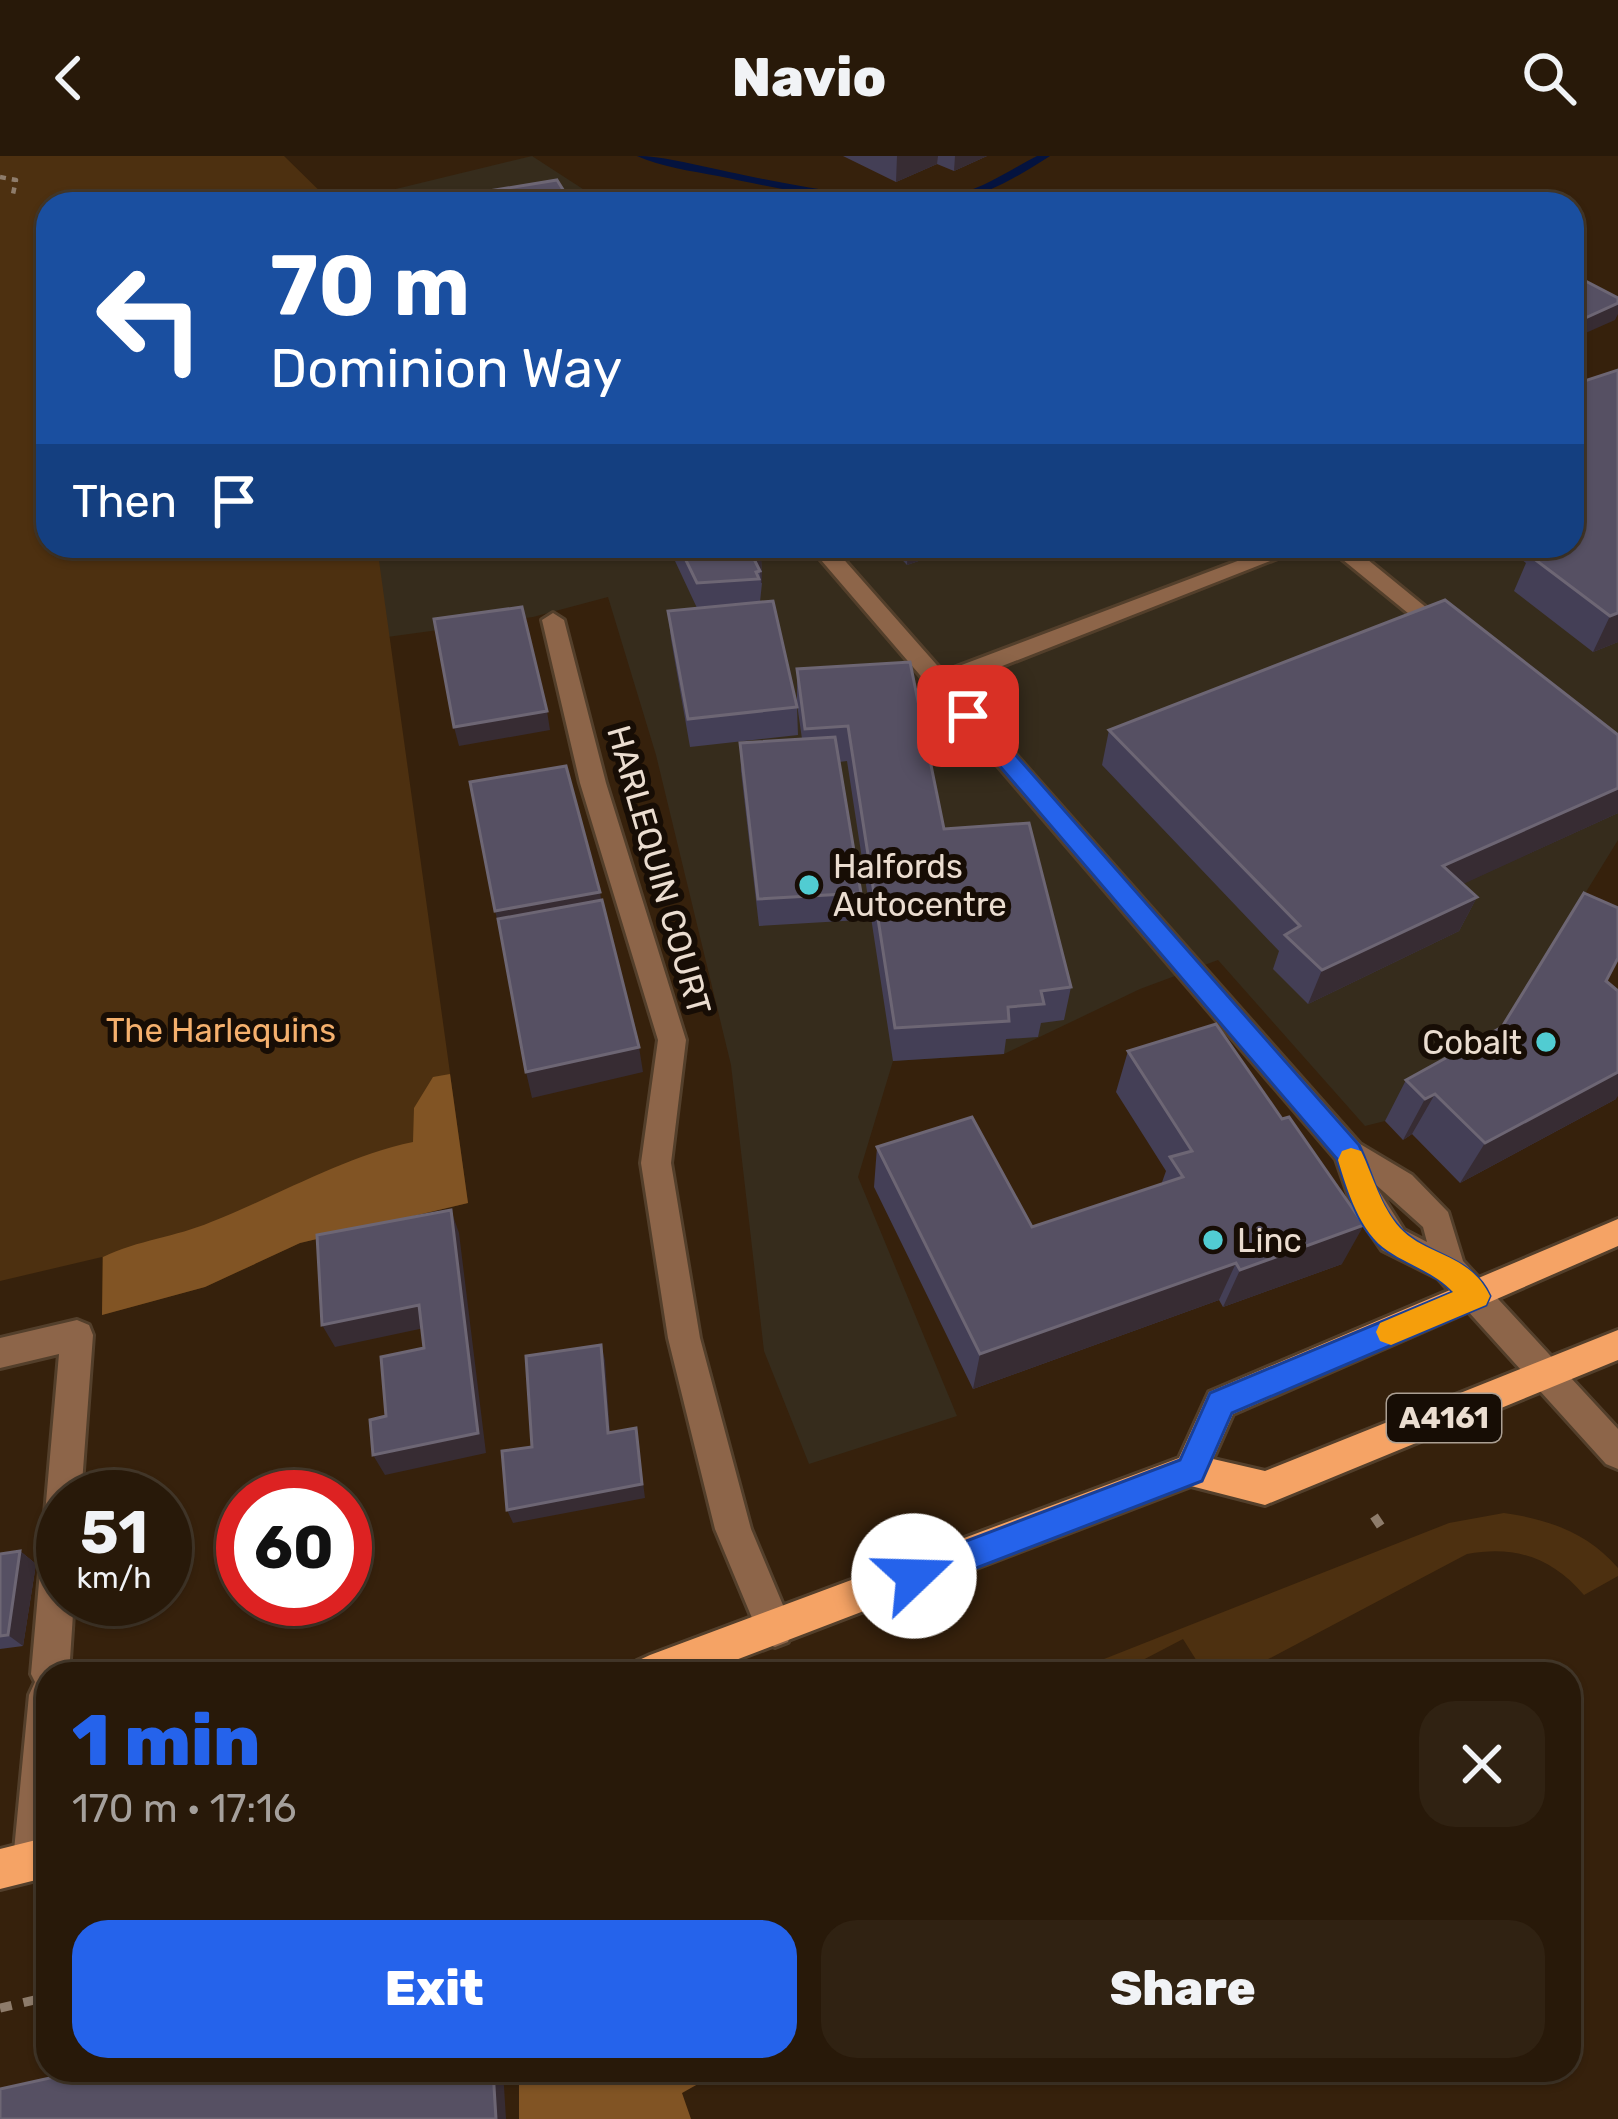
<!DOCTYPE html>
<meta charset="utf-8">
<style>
:root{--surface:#281909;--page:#302212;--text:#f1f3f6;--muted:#a5a09c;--line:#44382a;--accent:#2563eb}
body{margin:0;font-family:Rubik,sans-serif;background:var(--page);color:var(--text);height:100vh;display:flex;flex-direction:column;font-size:45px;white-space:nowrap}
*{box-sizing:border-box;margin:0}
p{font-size:39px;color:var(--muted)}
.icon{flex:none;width:66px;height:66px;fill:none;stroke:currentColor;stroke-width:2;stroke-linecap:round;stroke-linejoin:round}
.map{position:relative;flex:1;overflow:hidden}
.side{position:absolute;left:36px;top:1506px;width:1545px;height:420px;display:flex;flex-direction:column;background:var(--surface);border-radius:36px;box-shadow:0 3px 9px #0004,0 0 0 3px var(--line)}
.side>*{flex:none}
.hud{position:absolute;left:36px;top:36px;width:1548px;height:366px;border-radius:36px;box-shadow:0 3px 9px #0004,0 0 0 3px var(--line);background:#1a4fa0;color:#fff;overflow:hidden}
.speed{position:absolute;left:36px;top:1314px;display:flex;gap:24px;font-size:60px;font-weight:700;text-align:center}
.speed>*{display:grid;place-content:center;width:156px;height:156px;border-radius:50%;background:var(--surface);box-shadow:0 3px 9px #0004,0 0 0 3px var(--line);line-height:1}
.speed small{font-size:30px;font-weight:400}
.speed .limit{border:18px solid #d22;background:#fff;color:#111}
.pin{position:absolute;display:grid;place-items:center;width:102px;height:102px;color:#fff;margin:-51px;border-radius:24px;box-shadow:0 6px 18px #0006}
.me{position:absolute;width:132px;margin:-66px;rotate:69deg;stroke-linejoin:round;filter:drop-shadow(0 0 9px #0008)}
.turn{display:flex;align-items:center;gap:42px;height:252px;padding:0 36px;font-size:54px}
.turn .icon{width:156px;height:156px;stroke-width:2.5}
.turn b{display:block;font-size:84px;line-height:102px}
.then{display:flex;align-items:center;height:114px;padding:0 36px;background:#0003;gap:24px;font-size:45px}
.round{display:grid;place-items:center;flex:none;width:126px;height:126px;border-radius:36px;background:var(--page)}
.headline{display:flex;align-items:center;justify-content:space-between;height:204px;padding:0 36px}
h1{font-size:72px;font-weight:800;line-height:90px;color:var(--accent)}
.action{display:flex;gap:24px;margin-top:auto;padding:24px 36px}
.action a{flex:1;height:138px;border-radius:36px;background:var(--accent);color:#fff;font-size:48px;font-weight:800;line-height:138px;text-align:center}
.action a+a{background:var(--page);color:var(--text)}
header{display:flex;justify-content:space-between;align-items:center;height:156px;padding:0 36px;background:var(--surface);font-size:54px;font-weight:800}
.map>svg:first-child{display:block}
</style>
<header><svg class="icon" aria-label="back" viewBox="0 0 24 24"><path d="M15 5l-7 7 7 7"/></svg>Navio<svg class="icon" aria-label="search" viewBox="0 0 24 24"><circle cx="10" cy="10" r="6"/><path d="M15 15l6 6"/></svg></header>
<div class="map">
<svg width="1618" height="1963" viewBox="0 0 1618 1963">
<rect width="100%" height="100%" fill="#36210c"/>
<!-- industrial -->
<path fill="#362c1c" d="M532,0L606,48H334Z
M1572,227L1618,234V684L1477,913L1385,965L1365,970L1218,804L1140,833L1004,898L893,905L858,1021L957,1260L809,1308L764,1195L731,909L656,599L608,441L533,461L387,481L377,390H1572Z"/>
<!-- green -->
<path fill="#4d3010" d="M0,0H284L333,48H48V390H377L468,1047L300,1087L205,1131L102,1159V1101L0,1125Z
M1504,1357C1548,1363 1588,1377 1618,1412V1420L1584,1439C1552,1402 1516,1389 1467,1398L1240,1518H1205L1183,1483L1116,1518H1066L1449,1367Z"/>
<!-- forest -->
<path fill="#815424" d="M450,918L468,1047L300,1087L205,1131L102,1159L103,1101C138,1084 176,1081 211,1066C278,1040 342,1001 413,986L414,952L433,921Z
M519,1914H723L682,1937L691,1963H519Z"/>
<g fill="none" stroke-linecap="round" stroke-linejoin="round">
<!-- stream -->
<path fill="#04133f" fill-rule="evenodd" d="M637,0C662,0 686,7 711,12C775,26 900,53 961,37C988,30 1013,12 1037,0H1050C1024,17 989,38 958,44C884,57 791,35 718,20C692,15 661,11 637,0Z"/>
<!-- minor casing -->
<g stroke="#533f2b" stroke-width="6">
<path id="minor" d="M809,390H832L943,516L1277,390H1308L954,529L1360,988L1412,1019L1448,1056L1463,1105L1618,1273V1313L1606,1308L1438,1122L1382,1094L1353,1052L1336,1003ZM1374,1027L1423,1071L1427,1086L1404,1074Z
M1326,390H1351L1433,457L1430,462H1414Z
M553,457L564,464L606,627L686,884L671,1007L700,1182L751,1373L793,1473L788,1486L775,1491L762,1486L715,1373L668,1182L641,1007L658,884L580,627L542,464Z
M77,1164L89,1169L93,1179L81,1341H63V1443H74L69,1518H48V1717L33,1725L19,1719L13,1705L29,1539L35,1526L31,1518L59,1198L0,1212V1182Z"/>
</g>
<!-- major casing -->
<g stroke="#533f2b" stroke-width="6">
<path id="major" d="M1618,1063V1090L1233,1258L1213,1303L1265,1315L1618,1174V1204L1265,1349L1191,1330L699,1518H631L637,1505L650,1499L1179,1302L1209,1236Z
M48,1681V1721L0,1733V1693Z"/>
</g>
<!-- path-far1 -->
<path stroke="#8e7c6b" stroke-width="4.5" stroke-dasharray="6 6" stroke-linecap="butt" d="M0,21L16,24L13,38"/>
<!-- path -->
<path stroke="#8e7c6b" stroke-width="9" stroke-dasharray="12 12" stroke-linecap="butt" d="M1374,1360L1384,1375
M0,1852L48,1841"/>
<!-- minor -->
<use href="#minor" fill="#8d6549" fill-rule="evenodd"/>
<!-- major -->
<use href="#major" fill="#f5a365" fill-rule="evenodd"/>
</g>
<!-- wall -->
<path fill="#443f56" d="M843,0H987L954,15L937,8L896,26Z
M1572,229L1618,486L1593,496L1514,435L1526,407L1504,390H1572Z
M668,390H757L761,399L762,427L760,446L797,551L798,579L690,591L671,483L668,455L697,452Z
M889,390H962L907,409Z
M797,513L944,673L1071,831L1064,864L1041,867L1038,881L1006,883L1004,898L893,905L847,605L839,606L861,737L860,764L759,770L741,615L740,587L802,583L797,548Z
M1109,574L1618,657L1462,728L1477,741L1459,775L1308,848L1273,813L1279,795L1102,609Z
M1606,825L1616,943L1460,1027L1412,978L1403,984L1385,965L1406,924Z
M1128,895L1342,1108L1223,1151L1219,1144L973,1233L874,1031L877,991L1032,1071L1161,1029L1166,1015L1116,936Z
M20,1395L36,1408L23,1490L0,1493V1398Z"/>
<!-- shaded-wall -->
<path fill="#372c33" d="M897,0H938L937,8L896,26Z
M955,0H987L954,15Z
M1618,147V158L1615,164L1572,183V168Z
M908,390H962L907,409Z
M761,399L762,427H761L760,415L753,401Z
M1618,457V486L1593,496L1610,460Z
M547,555L550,574L459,590L454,571Z
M1618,632V657L1426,745L1443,710Z
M600,736L604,763L502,782L495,755Z
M1477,741L1459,775L1308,848L1322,814Z
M639,891L643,916L532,942L526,916Z
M1618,916V940L1616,943L1460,1027L1485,987Z
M1435,938L1412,978L1403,984L1425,943Z
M451,1054L459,1077L486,1297L385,1319L373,1299L478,1277Z
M1364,1069L1342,1108L1223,1151L1240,1114Z
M1236,1107L1219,1144L973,1233L980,1198Z
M419,1149L429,1171L335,1191L322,1169Z
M601,1189L605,1204L611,1291L608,1277Z
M636,1272L645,1342L513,1367L507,1354Z
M20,1395L36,1408L23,1490L8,1479Z
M493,1914H503L506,1963H496Z"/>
<!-- building -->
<path fill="#565063" stroke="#6d6674" stroke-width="3" d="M557,24L572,48H409Z
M1572,118L1618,142V147L1572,168Z
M1618,214V457L1610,460L1529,399L1554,390H1572V229Z
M679,390H757L761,399L753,401L760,415L756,416L759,423L697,427Z
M1445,444L1618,579V632L1443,710L1477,741L1322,814L1285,779L1300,770L1109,574Z
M773,445L797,551L688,563L668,455Z
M522,451L547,555L454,571L434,463Z
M910,506L944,673L1029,667L1071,831L1041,835L1044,848L1008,851L1009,865L895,872L848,570L805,573L797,513Z
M835,581L861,737L758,743L740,587Z
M566,610L600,736L495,755L470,626Z
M1584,737L1618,752V802L1606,825L1618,835V916L1485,987L1435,938L1425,943L1406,924L1502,871Z
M602,744L639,891L526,916L498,763Z
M1216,868L1282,963L1289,961L1364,1069L1240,1114L1236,1107L980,1198L877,991L972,961L1032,1071L1183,1021L1170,1001L1192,995L1128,895Z
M451,1054L478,1277L373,1299L370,1264L386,1260L381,1201L424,1192L419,1149L322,1169L317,1079Z
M601,1189L608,1277L636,1272L642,1328L507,1354L502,1295L532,1291L526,1200Z
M20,1395L8,1479L0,1480V1398Z
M86,1914H493L496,1963H0V1933Z"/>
<!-- route -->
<path fill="#2563eb" stroke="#184099" stroke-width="3" d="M968,552L976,554L1359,989C1373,1018 1378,1050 1401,1073C1429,1101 1472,1100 1490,1140L1486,1149L1232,1257L1202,1325L914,1436L903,1432L898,1420L903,1409L1180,1304L1210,1237L1453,1136C1434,1116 1410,1110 1387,1095C1359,1077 1347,1033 1337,1003L961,565V554Z"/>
<!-- slow -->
<path fill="#f59e0b" d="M1351,992L1361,995C1374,1022 1380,1049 1400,1072C1426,1100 1470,1097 1490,1140L1486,1149L1391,1189L1380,1185L1376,1176L1380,1167L1453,1136C1434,1116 1410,1110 1388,1095C1360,1077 1347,1034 1338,1004L1342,995Z"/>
<!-- markers -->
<g fill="#51ccd2" stroke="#170d05" stroke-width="4.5">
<circle cx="809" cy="729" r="12"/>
<circle cx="1546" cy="886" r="12"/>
<circle cx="1213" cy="1084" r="12"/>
</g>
<g text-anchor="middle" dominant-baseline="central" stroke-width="12" stroke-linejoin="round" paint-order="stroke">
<!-- shield labels -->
<rect fill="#170d05" stroke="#ab9f93" stroke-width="3" x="1387" y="1238" width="114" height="48" rx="9"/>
<g font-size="30" font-weight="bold" fill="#ebddd0">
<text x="1444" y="1262">A4161</text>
</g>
<!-- poi labels -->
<g font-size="33" fill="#ebddd0" stroke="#170d05" text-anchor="start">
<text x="833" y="710">Halfords<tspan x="833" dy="38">Autocentre</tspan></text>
<text x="1522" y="886" text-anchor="end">Cobalt</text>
<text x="1237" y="1084">Linc</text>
</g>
<!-- street labels -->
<g font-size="33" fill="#ebddd0" stroke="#170d05">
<text transform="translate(659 714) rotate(74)">HARLEQUIN COURT</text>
</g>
<!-- park labels -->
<g font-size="33" fill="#f5b06d" stroke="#170d05">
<text x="221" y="874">The Harlequins</text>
</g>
</g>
</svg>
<div class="speed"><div>51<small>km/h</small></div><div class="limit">60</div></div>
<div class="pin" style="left:968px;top:560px;background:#d93025"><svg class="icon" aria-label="arrive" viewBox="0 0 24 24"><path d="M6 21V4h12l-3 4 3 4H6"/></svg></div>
<svg class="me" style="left:914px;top:1420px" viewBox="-20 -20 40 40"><circle r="19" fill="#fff"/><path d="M0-13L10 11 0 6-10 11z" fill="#2563eb"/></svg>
<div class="hud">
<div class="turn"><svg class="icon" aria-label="left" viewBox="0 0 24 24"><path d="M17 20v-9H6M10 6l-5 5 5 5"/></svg><div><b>70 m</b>Dominion Way</div></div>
<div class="then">Then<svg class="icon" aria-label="arrive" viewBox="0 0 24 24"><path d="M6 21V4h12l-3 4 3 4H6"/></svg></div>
</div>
<section class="side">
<div class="headline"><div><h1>1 min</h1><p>170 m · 17:16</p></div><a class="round"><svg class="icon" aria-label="close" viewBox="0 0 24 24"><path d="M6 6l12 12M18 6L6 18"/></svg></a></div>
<div class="action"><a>Exit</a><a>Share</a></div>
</section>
</div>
